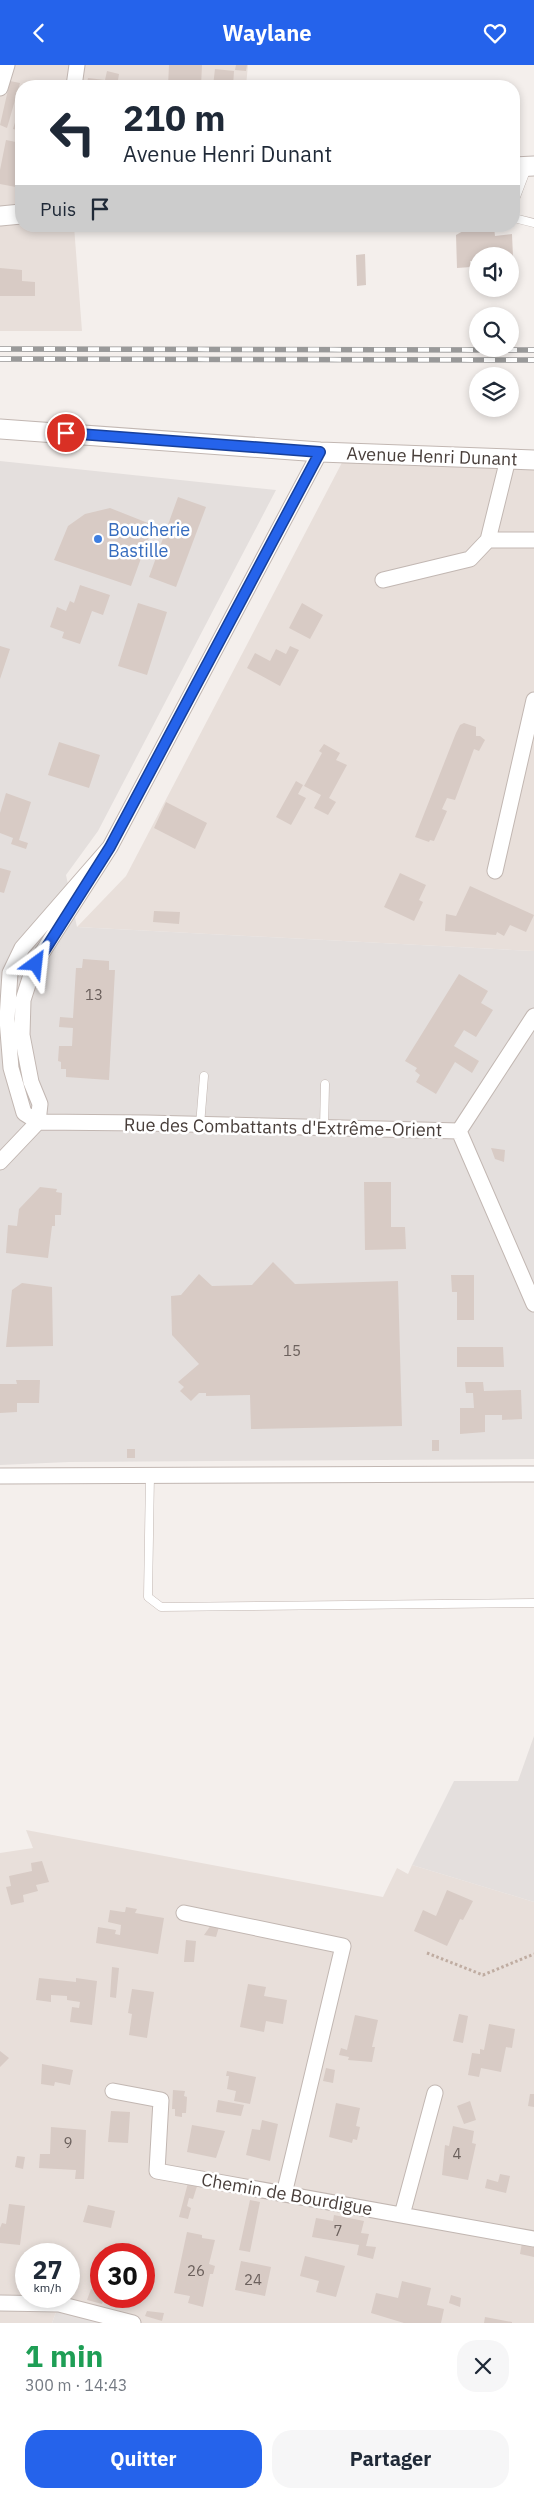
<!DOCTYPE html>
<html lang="fr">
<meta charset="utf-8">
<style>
:root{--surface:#fff;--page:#f6f6f7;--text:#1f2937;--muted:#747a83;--accent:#2563eb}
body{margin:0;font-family:"IBM Plex Sans",sans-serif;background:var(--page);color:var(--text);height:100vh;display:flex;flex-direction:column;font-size:19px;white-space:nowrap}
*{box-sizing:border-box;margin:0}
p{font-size:16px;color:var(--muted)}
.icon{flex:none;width:28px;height:28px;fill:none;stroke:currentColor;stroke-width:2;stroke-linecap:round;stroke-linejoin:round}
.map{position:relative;height:2258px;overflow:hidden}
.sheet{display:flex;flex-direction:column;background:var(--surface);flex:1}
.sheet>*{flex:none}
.hud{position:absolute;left:15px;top:15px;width:505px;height:152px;border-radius:20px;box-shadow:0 2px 8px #0003;background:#fff;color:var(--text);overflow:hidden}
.fabs{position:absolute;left:469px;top:182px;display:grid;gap:10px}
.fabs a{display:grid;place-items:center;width:50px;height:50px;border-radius:50%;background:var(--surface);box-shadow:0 2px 8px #0003;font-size:25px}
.speed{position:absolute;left:15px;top:2178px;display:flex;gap:10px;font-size:25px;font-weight:700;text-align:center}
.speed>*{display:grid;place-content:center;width:65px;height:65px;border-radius:50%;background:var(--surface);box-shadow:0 2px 8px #0003;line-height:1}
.speed small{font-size:12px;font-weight:400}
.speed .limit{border:8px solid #d22;background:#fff;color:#111}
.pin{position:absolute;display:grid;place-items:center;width:42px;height:42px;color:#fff;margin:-21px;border:2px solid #fff;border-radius:50%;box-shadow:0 1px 5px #0007}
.me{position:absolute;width:55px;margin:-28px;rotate:30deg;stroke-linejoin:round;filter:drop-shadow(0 0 4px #0008)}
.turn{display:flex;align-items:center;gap:18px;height:105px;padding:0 25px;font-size:22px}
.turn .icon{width:65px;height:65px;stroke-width:2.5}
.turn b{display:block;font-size:35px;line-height:42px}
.then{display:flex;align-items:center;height:48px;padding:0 25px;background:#0003;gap:10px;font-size:19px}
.round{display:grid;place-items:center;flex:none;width:52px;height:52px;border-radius:20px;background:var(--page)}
.summary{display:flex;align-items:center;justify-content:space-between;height:85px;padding:0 25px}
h1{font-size:30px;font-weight:800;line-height:38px;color:#1e9e55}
.action{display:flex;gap:10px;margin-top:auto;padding:10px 25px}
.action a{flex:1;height:58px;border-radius:20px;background:var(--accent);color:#fff;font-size:20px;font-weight:800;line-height:58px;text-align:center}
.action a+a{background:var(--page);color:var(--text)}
header{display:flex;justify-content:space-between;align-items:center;height:65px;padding:0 25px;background:var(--accent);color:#fff;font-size:22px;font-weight:800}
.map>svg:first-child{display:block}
</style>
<header><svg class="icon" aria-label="back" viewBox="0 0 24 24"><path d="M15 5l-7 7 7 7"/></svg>Waylane<svg class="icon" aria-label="heart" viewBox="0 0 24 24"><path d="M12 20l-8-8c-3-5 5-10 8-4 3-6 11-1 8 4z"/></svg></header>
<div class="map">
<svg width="534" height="2258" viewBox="0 0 534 2258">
<rect width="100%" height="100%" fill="#f4efec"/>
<!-- residential -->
<path fill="#e8dfda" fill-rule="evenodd" d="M0,0H248L246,21H21V161H74L82,266H0Z
M347,388L534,396V886L77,862L126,811Z
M26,1765L383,1832L397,1803L408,1809L412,1800L534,1837V2258H133L59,2239L52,2258H0V1788L33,1783ZM26,2189H69V2231H26ZM101,2189H144V2231H101Z"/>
<!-- industrial -->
<path fill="#e4dfdd" d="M0,396L276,425L98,766L66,810L77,862L534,886V1394L69,1397L0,1400Z
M534,1671V1837L412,1800L454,1716H518Z
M59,2239L133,2258H52Z"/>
<!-- building -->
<path fill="#d8cbc5" d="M169,0H202L201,21H168Z
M236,0H247L246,6L235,5Z
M215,4L234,6L233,21H213Z
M107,6L119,9L117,21H86L88,13L105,15Z
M10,16L20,18L7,63L0,60Z
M16,54L21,55V66L13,64Z
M6,75L21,78V123L0,119V105Z
M494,162L495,171L512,169L513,192L478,191V196H470L471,202L457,203L456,170L465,165Z
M365,189L366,220L357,221L356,190Z
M0,203L22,205V216L35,217V231H0Z
M178,432L206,442L176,522L149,512Z
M110,443L153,460L131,521L54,495L68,461L85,449Z
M80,520L110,530L103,550L92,546L80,579L62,573L64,567L50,562L57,542L66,546L70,536L74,538Z
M138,538L167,547L147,610L118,601Z
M302,538L323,550L310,574L289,563Z
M0,581L10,584L0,614Z
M290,581L299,585L280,621L247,603L255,588L270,596L276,584L286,589Z
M464,658L476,662V671H480L485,675L479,686L474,684L455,735L447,733L442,744L447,746L434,776L430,775L429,777L415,772L456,668L460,660Z
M59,677L100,690L89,723L48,710Z
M324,679L340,688L336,695L347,700L329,733L336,737L328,750L314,743L321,730L304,721L322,688L319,686Z
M296,716L303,720L298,729L306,733L291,760L276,752Z
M6,728L31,737L19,775L28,778L26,784L11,779L13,773L0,768V748Z
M166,737L207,758L195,784L154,763Z
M0,803L11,806L4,828L0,827Z
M400,808L426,820L419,835L423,837L414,856L384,842Z
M470,821L534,850L526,867L510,860L504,871L497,867L496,870L445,866L446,849L456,851Z
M154,846L180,847L179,859L153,857Z
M83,894L109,896V905H115L109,1015L66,1012V1004H61V997L58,996L59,981H72L73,963L59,962L60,952L73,953L76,903H82Z
M459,909L488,926L481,938L493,945L476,972L464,965L454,981L479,996L472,1008L455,997L436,1029L416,1017L420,1010L415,1006L417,1003L405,996Z
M491,1083L505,1085L504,1097L495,1094Z
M364,1117H391V1162H405L406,1184L365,1185Z
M40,1122L57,1124L56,1127L62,1128L61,1150H55V1161H52L48,1193L6,1188L8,1160L17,1161L19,1144Z
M273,1197L295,1219L398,1216L402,1361L251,1364L250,1330L206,1331V1328H199L191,1336L180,1326L184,1322L178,1317L199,1299L172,1270L171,1231L181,1230L199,1209L212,1221L252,1220Z
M451,1210H474V1255H457V1227H452Z
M22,1218L52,1222L53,1281L6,1282L12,1225Z
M457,1282H503L504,1302H457Z
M16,1315H40L39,1338H17V1347L0,1348V1319H17Z
M465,1317H483L484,1326L521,1325L522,1354L502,1355V1350H485V1367L460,1369V1343H474L473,1328H466Z
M432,1375H439V1386H432Z
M127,1384H135V1393H127Z
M42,1796L49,1817L36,1820L38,1826L23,1830L24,1837L11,1840L6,1822L11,1821L9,1811L32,1806L31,1798Z
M447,1825L473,1836L463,1855L460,1854L447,1881L414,1866L423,1845L436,1851Z
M126,1842L137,1844L135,1848L164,1853L158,1889L96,1878L98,1862L116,1865L115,1869L120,1870L121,1860L108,1857L110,1845L123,1847H125Z
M211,1860L219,1862L216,1872L204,1870Z
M186,1875L196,1876L194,1897H184Z
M112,1902L119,1903L116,1933L110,1932Z
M39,1913L76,1917V1913L97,1916L92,1960L70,1957L72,1942L79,1943L80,1937L67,1935V1931L51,1930V1937L36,1935Z
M248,1919L266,1922L264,1931L287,1935L283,1959L266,1956L264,1967L240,1962Z
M132,1924L154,1927L147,1973L129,1970L132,1949L128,1948Z
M459,1949L468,1951L463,1978L453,1976Z
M355,1950L378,1955L372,1982H375L372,1997L348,1995L349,1992L339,1990L341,1983L347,1985Z
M489,1959L515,1964L512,1983L506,1982L501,2007L481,2003L479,2012L468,2010L472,1988L480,1989V1984L484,1985Z
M0,1986L9,1993L0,2002Z
M42,1999L73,2005L70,2020L55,2017L54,2021L41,2019Z
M326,2003L335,2005L333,2018L323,2016Z
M227,2006L256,2012L250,2039L234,2036L236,2026L227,2024L229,2011H226Z
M173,2025L185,2026L184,2031L187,2032L186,2048H182V2052L175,2051V2044H172Z
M530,2029H534V2042L528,2041Z
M218,2035L244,2040L241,2051L216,2047Z
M470,2036L476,2055L464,2059L457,2041Z
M336,2038L360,2043L356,2061L360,2062L357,2075L353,2074L352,2078L329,2072Z
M111,2046L130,2047L128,2078L108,2077Z
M262,2055L278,2059L270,2096L246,2090L252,2064L260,2065Z
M192,2060L225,2066L216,2093L187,2087Z
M453,2061L474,2066L472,2078L476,2079L468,2115L442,2110L445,2080L449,2081Z
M51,2062L86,2065L84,2114H75L76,2105L39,2103L40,2089H50Z
M17,2091L25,2092L23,2104L15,2102Z
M500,2109L510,2111L506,2128L485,2123L487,2114L498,2117Z
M189,2114L199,2115L193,2134L189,2133L187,2141L191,2143L188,2154L179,2152Z
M250,2135L260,2137L250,2187L239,2185Z
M9,2139L25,2141L20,2180L0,2178V2163L2,2158L6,2159Z
M88,2140L115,2146L111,2163L83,2157Z
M334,2150L364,2156L361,2168L369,2169L366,2181L376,2182L373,2194L357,2190L359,2180L312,2172L316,2153L333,2156Z
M187,2167L202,2170V2173L215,2175L209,2199L215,2201L213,2209H210L203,2242L188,2238L190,2231L174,2228Z
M522,2178L534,2180V2192L520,2189Z
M105,2182L127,2188V2189H103Z
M305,2191L345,2201L336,2232L316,2227L319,2216L300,2211Z
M241,2196L271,2202L265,2231L235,2225Z
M101,2197V2218L95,2216Z
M144,2207L149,2209L144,2227Z
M402,2216L431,2223L427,2240L444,2244L441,2258H404L371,2248L376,2228L398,2233Z
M91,2224L101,2227V2231H105L102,2239L87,2235Z
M451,2230L461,2233L460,2242L449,2238Z
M134,2231H143L142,2237L134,2234Z
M147,2246L164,2248L162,2256L145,2251Z
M485,2252L512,2257V2258H484Z"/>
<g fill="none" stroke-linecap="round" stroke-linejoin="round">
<!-- service casing -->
<g stroke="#c2b7b2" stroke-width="9">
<path id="service" d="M514,137L527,103
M514,153L534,158
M200,1060L204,1011
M324,1063L325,1019
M150,1410L148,1532L161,1542L534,1538"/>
</g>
<!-- minor casing -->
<g stroke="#c2b7b2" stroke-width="17">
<path id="minor" d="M74,21L77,0
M0,23L7,0
M508,394L488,475H534
M383,515L470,494L488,475
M110,782L22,883L10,908L7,954L11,1003L24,1048L38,1057L40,1039L31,1017L22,970L23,935L31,910L42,888L110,782L320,387
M495,806L534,635
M459,1066L534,1239
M459,1066L534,951
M0,1097L38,1057L146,1058L459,1066
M0,1411L534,1409
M184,1848L343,1881L284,2129
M113,2026L161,2035L157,2106L534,2174
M402,2150L435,2028
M0,2238L59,2239L133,2258"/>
</g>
<!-- tertiary casing -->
<g stroke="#c2b7b2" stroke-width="21">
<path id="tertiary" d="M514,102L534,101
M0,151L21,149
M0,364L320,387L534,395"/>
</g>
<!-- path -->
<path stroke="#bfaca1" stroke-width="3" stroke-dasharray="2.5 2.5" stroke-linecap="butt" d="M427,1888L483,1910L534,1889"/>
<!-- service -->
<use href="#service" stroke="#fff" stroke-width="8"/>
<!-- minor -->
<use href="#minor" stroke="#fff" stroke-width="15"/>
<!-- tertiary -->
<use href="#tertiary" stroke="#fff" stroke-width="19"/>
<!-- rail casing -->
<g stroke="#999" stroke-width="5.5">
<path id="rail" d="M0,284L534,285
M0,294L534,295"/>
</g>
<!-- rail -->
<use href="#rail" stroke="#fff" stroke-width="4" stroke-dasharray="11" stroke-linecap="butt"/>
</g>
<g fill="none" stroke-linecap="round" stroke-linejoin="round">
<!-- route casing -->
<g stroke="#184099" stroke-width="12">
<path id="route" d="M36,899L110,782L320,387L66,368"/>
</g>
<!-- route -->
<use href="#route" stroke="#2563eb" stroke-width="9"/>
</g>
<!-- markers -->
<circle fill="#3f7fe0" stroke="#fff" stroke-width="2" cx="98" cy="474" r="5"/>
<g text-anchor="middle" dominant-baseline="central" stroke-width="5" stroke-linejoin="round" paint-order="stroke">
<!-- number labels -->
<g font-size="15" fill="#6c615d">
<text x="94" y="929">13</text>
<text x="292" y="1285">15</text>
<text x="68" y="2077">9</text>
<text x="457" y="2088">4</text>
<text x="338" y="2165">7</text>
<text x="196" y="2205">26</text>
<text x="253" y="2214">24</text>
</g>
<!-- street labels -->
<g font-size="18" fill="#483e3a" stroke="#fff">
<text transform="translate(432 391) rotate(2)">Avenue Henri Dunant</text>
<text transform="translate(283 1062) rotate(1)">Rue des Combattants d'Extrême-Orient</text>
<text transform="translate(287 2129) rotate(10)">Chemin de Bourdigue</text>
</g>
<!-- shop labels -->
<g font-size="18" fill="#366cbe" stroke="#fff" text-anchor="start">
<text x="108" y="464">Boucherie<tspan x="108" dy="21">Bastille</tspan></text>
</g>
</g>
</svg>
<div class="fabs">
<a><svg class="icon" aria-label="sound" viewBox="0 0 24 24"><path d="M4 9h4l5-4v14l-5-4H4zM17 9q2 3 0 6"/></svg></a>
<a><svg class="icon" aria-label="search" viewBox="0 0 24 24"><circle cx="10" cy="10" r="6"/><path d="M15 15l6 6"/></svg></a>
<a><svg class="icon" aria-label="layers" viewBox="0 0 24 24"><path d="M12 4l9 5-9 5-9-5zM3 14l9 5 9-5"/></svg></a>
</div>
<div class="speed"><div>27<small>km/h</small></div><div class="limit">30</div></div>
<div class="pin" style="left:66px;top:368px;background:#d93025"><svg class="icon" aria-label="arrive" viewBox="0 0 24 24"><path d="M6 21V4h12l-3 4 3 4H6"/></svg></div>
<svg class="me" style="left:36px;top:899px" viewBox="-20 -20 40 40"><path d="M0-17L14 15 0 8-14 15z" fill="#2563eb" stroke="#fff" stroke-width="4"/></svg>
<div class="hud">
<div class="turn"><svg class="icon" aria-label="left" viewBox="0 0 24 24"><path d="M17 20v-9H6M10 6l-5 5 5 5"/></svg><div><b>210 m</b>Avenue Henri Dunant</div></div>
<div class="then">Puis<svg class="icon" aria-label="arrive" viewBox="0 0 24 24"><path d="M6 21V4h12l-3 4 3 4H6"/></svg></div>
</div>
</div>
<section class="sheet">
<div class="summary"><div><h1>1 min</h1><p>300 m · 14:43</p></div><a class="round"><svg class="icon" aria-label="close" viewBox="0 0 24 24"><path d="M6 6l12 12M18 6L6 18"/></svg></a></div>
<div class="action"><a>Quitter</a><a>Partager</a></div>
</section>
